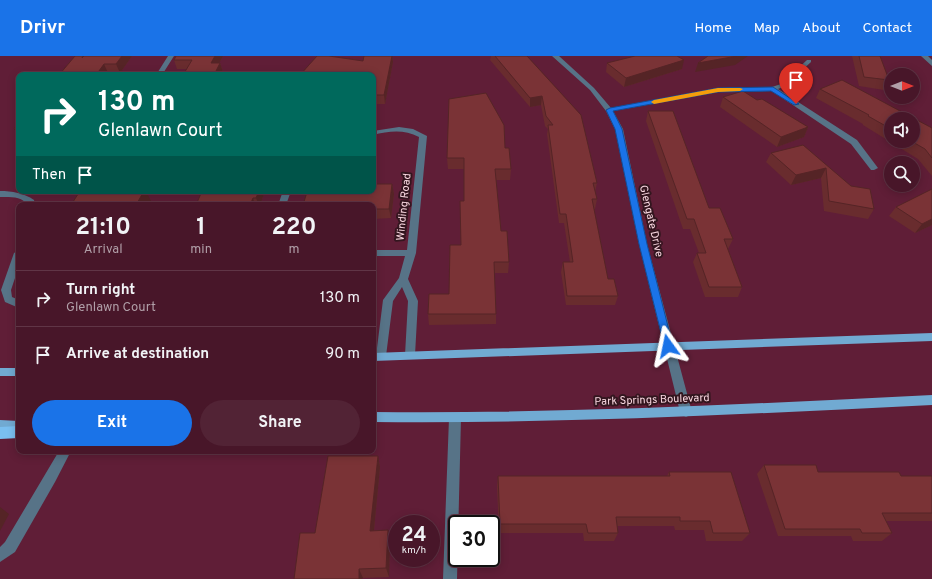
<!DOCTYPE html>
<style>
:root{--surface:#481629;--page:#522335;--text:#f1f3f6;--muted:#b19fa8;--line:#603546;--accent:#1a73e8}
body{margin:0;font-family:Overpass,sans-serif;background:var(--page);color:var(--text);height:100vh;display:flex;flex-direction:column;font-size:15px;white-space:nowrap}
*{box-sizing:border-box;margin:0}
p{font-size:13px;color:var(--muted)}
.icon{flex:none;width:22px;height:22px;fill:none;stroke:currentColor;stroke-width:2;stroke-linecap:round;stroke-linejoin:round}
.map{position:relative;flex:1;overflow:hidden}
.side{position:absolute;left:16px;top:146px;width:360px;height:252px;display:flex;flex-direction:column;background:var(--surface);border-radius:8px;box-shadow:0 2px 10px #0003,0 0 0 1px var(--line)}
.side>*{flex:none}
.top-card{position:absolute;left:16px;top:16px;width:360px;height:122px;border-radius:8px;box-shadow:0 2px 10px #0003,0 0 0 1px var(--line);background:#00695c;color:#fff;overflow:hidden}
.needle{width:26px;rotate:90deg}
.controls{position:absolute;left:884px;top:12px;display:grid;gap:8px}
.controls a{display:grid;place-items:center;width:36px;height:36px;border-radius:50%;background:var(--surface);box-shadow:0 2px 10px #0003,0 0 0 1px var(--line);font-size:20px}
.speed{position:absolute;left:388px;top:459px;display:flex;gap:8px;font-size:20px;font-weight:700;text-align:center}
.speed>*{display:grid;place-content:center;width:52px;height:52px;border-radius:50%;background:var(--surface);box-shadow:0 2px 10px #0003,0 0 0 1px var(--line);line-height:1}
.speed small{font-size:10px;font-weight:400}
.speed .limit{border:2px solid #111;border-radius:6px;background:#fff;color:#111}
.pin{position:absolute;display:grid;place-items:center;width:34px;height:34px;color:#fff;margin:-41px -17px;border-radius:50% 50% 50% 0;rotate:-45deg;box-shadow:0 0 4px #0007}
.pin .icon{rotate:45deg}
.me{position:absolute;width:44px;margin:-22px;rotate:348deg;stroke-linejoin:round;filter:drop-shadow(0 0 3px #0008)}
.turn{display:flex;align-items:center;gap:14px;height:84px;padding:0 16px;font-size:18px}
.turn .icon{width:52px;height:52px;stroke-width:2.5}
.turn b{display:block;font-size:28px;line-height:34px}
.then{display:flex;align-items:center;height:38px;padding:0 16px;background:#0003;gap:8px;font-size:15px}
.eta{display:flex;justify-content:space-evenly;align-items:center;height:68px;text-align:center}
.eta b{font-size:24px;font-weight:700;line-height:28px}
.action{display:flex;gap:8px;margin-top:auto;padding:8px 16px}
.action a{flex:1;height:46px;border-radius:24px;background:var(--accent);color:#fff;font-size:16px;font-weight:700;line-height:46px;text-align:center}
.action a+a{background:var(--page);color:var(--text)}
ul{padding:0;list-style:none}
li{display:flex;align-items:center;gap:12px;height:56px;padding:0 16px;border-top:1px solid var(--line)}
li div{flex:1}
li b{display:block;font-size:15px}
li em{font-style:normal}
header{display:flex;align-items:center;gap:24px;box-sizing:border-box;height:56px;padding:0 20px;background:var(--accent);color:#fff}
header strong{font-size:19px}
nav{display:flex;gap:22px;margin-inline-start:auto;font-size:14px}
.map>svg:first-child{display:block}
</style>
<header>
<strong>Drivr</strong>
<nav><a>Home</a><a>Map</a><a>About</a><a>Contact</a></nav>
</header>
<div class="map">
<svg width="932" height="523" viewBox="0 0 932 523">
<rect width="100%" height="100%" fill="#601e37"/>
<g fill="none" stroke-linecap="round" stroke-linejoin="round">
<!-- minor -->
<path fill="#577387" fill-rule="evenodd" d="M168,0H174L162,19H156Z
M552,0H559L594,32L611,52L718,32L772,31L781,28L807,4H811V6L785,30L778,33L857,84L878,112L874,114H871L851,88L772,35L718,36L613,55L623,73L647,188L692,356L690,359L686,361L682,359L680,356L639,188L615,73L606,55L590,34Z
M921,0H928L932,4V10Z
M399,71L413,73L427,80L416,197L408,223L418,245L415,299L414,302L410,303L406,302L405,299L408,245L402,231L393,245L386,300L385,303L381,304L377,303L376,300L383,244L399,222L405,200H373V194H407L419,81C404,73 389,75 373,79V75Z
M0,135C12,135 24,137 34,144L35,149H27C23,140 9,141 0,141Z
M283,135H291L286,149H278Z
M19,194V210L11,234L12,241L19,244V252L5,246L1,234L14,197Z
M455,357L459,359L461,362L457,523H443L449,362L451,359Z
M59,395H71L55,426L15,496L0,506V491L5,486Z"/>
<!-- major -->
<path fill="#71aad2" fill-rule="evenodd" d="M932,277V285L373,305V297Z
M0,312H19V320H0Z
M932,339V349C746,358 559,368 373,366V356C559,358 746,348 932,339Z
M0,364L19,365V375L0,374Z"/>
<!-- highway -->
<path fill="#7abff0" fill-rule="evenodd" d="M19,370V382L0,383V371Z"/>
</g>
<!-- wall -->
<path fill="#692c2e" fill-rule="evenodd" d="M75,0H132L120,17H108L107,19H59Z
M176,0H223L219,7H220L223,16L222,19H183L187,13H177L174,4Z
M364,0H392L393,6L385,48H373V19L363,5Z
M491,0H527L597,127L595,136L597,143L595,153H594L608,223L618,240L615,249H566L561,216L563,206H570L564,167H559L547,78L548,73L545,70L541,49L530,51L490,4Z
M852,0H880L889,24L884,34L859,30Z
M607,7L682,13L624,31L606,16Z
M820,33L932,72V120L918,103L863,69V68L816,42ZM891,63L913,85H891Z
M723,41L757,44L808,71L804,81L777,91L720,51Z
M648,55L709,152L733,183L728,193L742,231L738,241H705L693,206L697,197H699L690,173H683L646,65Z
M803,89L874,153L868,163L824,155L821,122L791,129L766,106L771,97Z
M505,92L511,113L510,124H496L501,175L509,206L508,217H494L496,258V268L429,269L428,258L449,238L461,189L464,145V113H448L447,102Z
M392,128L394,138L391,162L373,163V149Z
M265,135L260,149H196Z
M896,151L932,169L915,177L889,160Z
M378,400L380,411L374,475L390,484L389,521L363,522L315,477Z
M764,409L818,416L901,420H932V465H886L892,477L882,485H853L851,480H778L757,418Z
M669,416L750,477L742,485H706L704,474H675L674,470H617L618,477L614,485H584L583,477H499L497,430L498,420H667Z"/>
<!-- shaded-wall -->
<path fill="#552426" d="M122,0H132L120,17L116,8Z
M215,0H223L214,16L211,7Z
M392,0L393,6L385,48L384,39Z
M737,0H748L735,9L695,16L698,7Z
M684,4L682,13L624,31L626,22Z
M220,7L223,16L222,19H214Z
M104,8L108,17L107,19H96Z
M542,40L541,49L530,51V42Z
M808,71L804,81L777,91L781,81Z
M826,112L821,122L791,129L796,119Z
M392,128L394,138L391,162L389,153Z
M144,135H146L152,147L151,149H136Z
M259,135H265L260,149H259L256,142Z
M253,142L255,149H250Z
M932,163V169L915,177L922,168Z
M378,400L380,411L373,484L370,475Z
M0,451L9,458L0,475Z
M388,474L390,484L389,521L386,512Z
M359,513L363,522L362,523H359Z"/>
<!-- building -->
<path fill="#7a3336" stroke="#552426" d="M75,0H83L82,2L84,0H122L116,8H104L96,19H59Z
M176,0H215L211,7H220L214,19H183L192,4H174Z
M317,0H329L363,5L364,0H392L384,39H373V19H300Z
M495,0H527L581,59L597,127H593L597,143H592L608,223H614L618,240H567L563,206H573L566,158H560L548,69H553L546,60L542,40L530,42Z
M635,0H677L684,4L626,22L607,7Z
M708,0H737L698,7Z
M859,0H880L889,24L864,21Z
M842,24L932,72V102L925,93L911,85H913V63H891V73L868,60L869,59L820,33Z
M743,35L757,44L762,43L808,71L781,81L723,41Z
M486,37L504,69L505,92H509L511,113H495L501,175H507L509,206H494L496,258H428L429,238H449L450,189H461L460,145H464V102H447L449,43Z
M648,55H673L709,152H720L733,183H724L742,231H709L697,197H706L694,163H687Z
M19,64V78L14,73Z
M803,89L851,130L870,133L874,153L829,145L826,112L796,119L771,97Z
M373,128H392L389,153H373V149H303L307,136H309L310,135H373Z
M932,133V163L922,168L896,151Z
M80,135H144L136,149H71Z
M202,135H259L256,142H253L250,149H196Z
M328,400H378L370,475L388,474L386,512L359,513V523H294L300,477H315Z
M764,409H816L818,416H899L901,420H932V457H882L892,477H862L860,473H785Z
M669,416H731L750,477H713L710,465H680V461H616L618,477H588L586,468H500L498,420H670Z"/>
<!-- route -->
<path fill="#1a73e8" stroke="#114b97" d="M773,31L799,48L794,49L771,35L718,36L613,55L622,73L647,188L673,290L672,293H665L639,188L615,73L606,54L610,52L718,32Z"/>
<!-- slow -->
<path fill="#f59e0b" d="M718,32H740L743,33L740,35L718,36L654,48L651,46L654,44Z"/>
<g text-anchor="middle" dominant-baseline="central" stroke-width="4" stroke-linejoin="round" paint-order="stroke">
<!-- street labels -->
<g font-size="11" fill="#fad8e1" stroke="#33161f">
<text transform="translate(404 151) rotate(-84)">Winding Road</text>
<text transform="translate(651 165) rotate(77)">Glengate Drive</text>
<text transform="translate(652 344) rotate(-2)">Park Springs Boulevard</text>
</g>
</g>
</svg>
<div class="controls">
<a><svg class="needle" viewBox="-14 -14 28 28"><path d="M0-13l5 13h-10z" fill="#e53935"/><path d="M0 13l5-13h-10z" fill="#b19fa8"/></svg></a>
<a><svg class="icon" aria-label="sound" viewBox="0 0 24 24"><path d="M4 9h4l5-4v14l-5-4H4zM17 9q2 3 0 6"/></svg></a>
<a><svg class="icon" aria-label="search" viewBox="0 0 24 24"><circle cx="10" cy="10" r="6"/><path d="M15 15l6 6"/></svg></a>
</div>
<div class="speed"><div>24<small>km/h</small></div><div class="limit">30</div></div>
<div class="pin" style="left:796px;top:48px;background:#d93025"><svg class="icon" aria-label="arrive" viewBox="0 0 24 24"><path d="M6 21V4h12l-3 4 3 4H6"/></svg></div>
<svg class="me" style="left:668px;top:290px" viewBox="-20 -20 40 40"><path d="M0-17L14 15 0 8-14 15z" fill="#1a73e8" stroke="#fff" stroke-width="4"/></svg>
<div class="top-card">
<div class="turn"><svg class="icon" aria-label="right" viewBox="0 0 24 24"><path d="M7 20v-9h11M14 6l5 5-5 5"/></svg><div><b>130 m</b>Glenlawn Court</div></div>
<div class="then">Then<svg class="icon" aria-label="arrive" viewBox="0 0 24 24"><path d="M6 21V4h12l-3 4 3 4H6"/></svg></div>
</div>
<section class="side">
<div class="eta">
<div><b>21:10</b><p>Arrival</p></div>
<div><b>1</b><p>min</p></div>
<div><b>220</b><p>m</p></div>
</div>
<ul>
<li><svg class="icon" aria-label="right" viewBox="0 0 24 24"><path d="M7 20v-9h11M14 6l5 5-5 5"/></svg><div><b>Turn right</b><p>Glenlawn Court</p></div><em>130 m</em></li>
<li><svg class="icon" aria-label="arrive" viewBox="0 0 24 24"><path d="M6 21V4h12l-3 4 3 4H6"/></svg><div><b>Arrive at destination</b></div><em>90 m</em></li>
</ul>
<div class="action"><a>Exit</a><a>Share</a></div>
</section>
</div>
